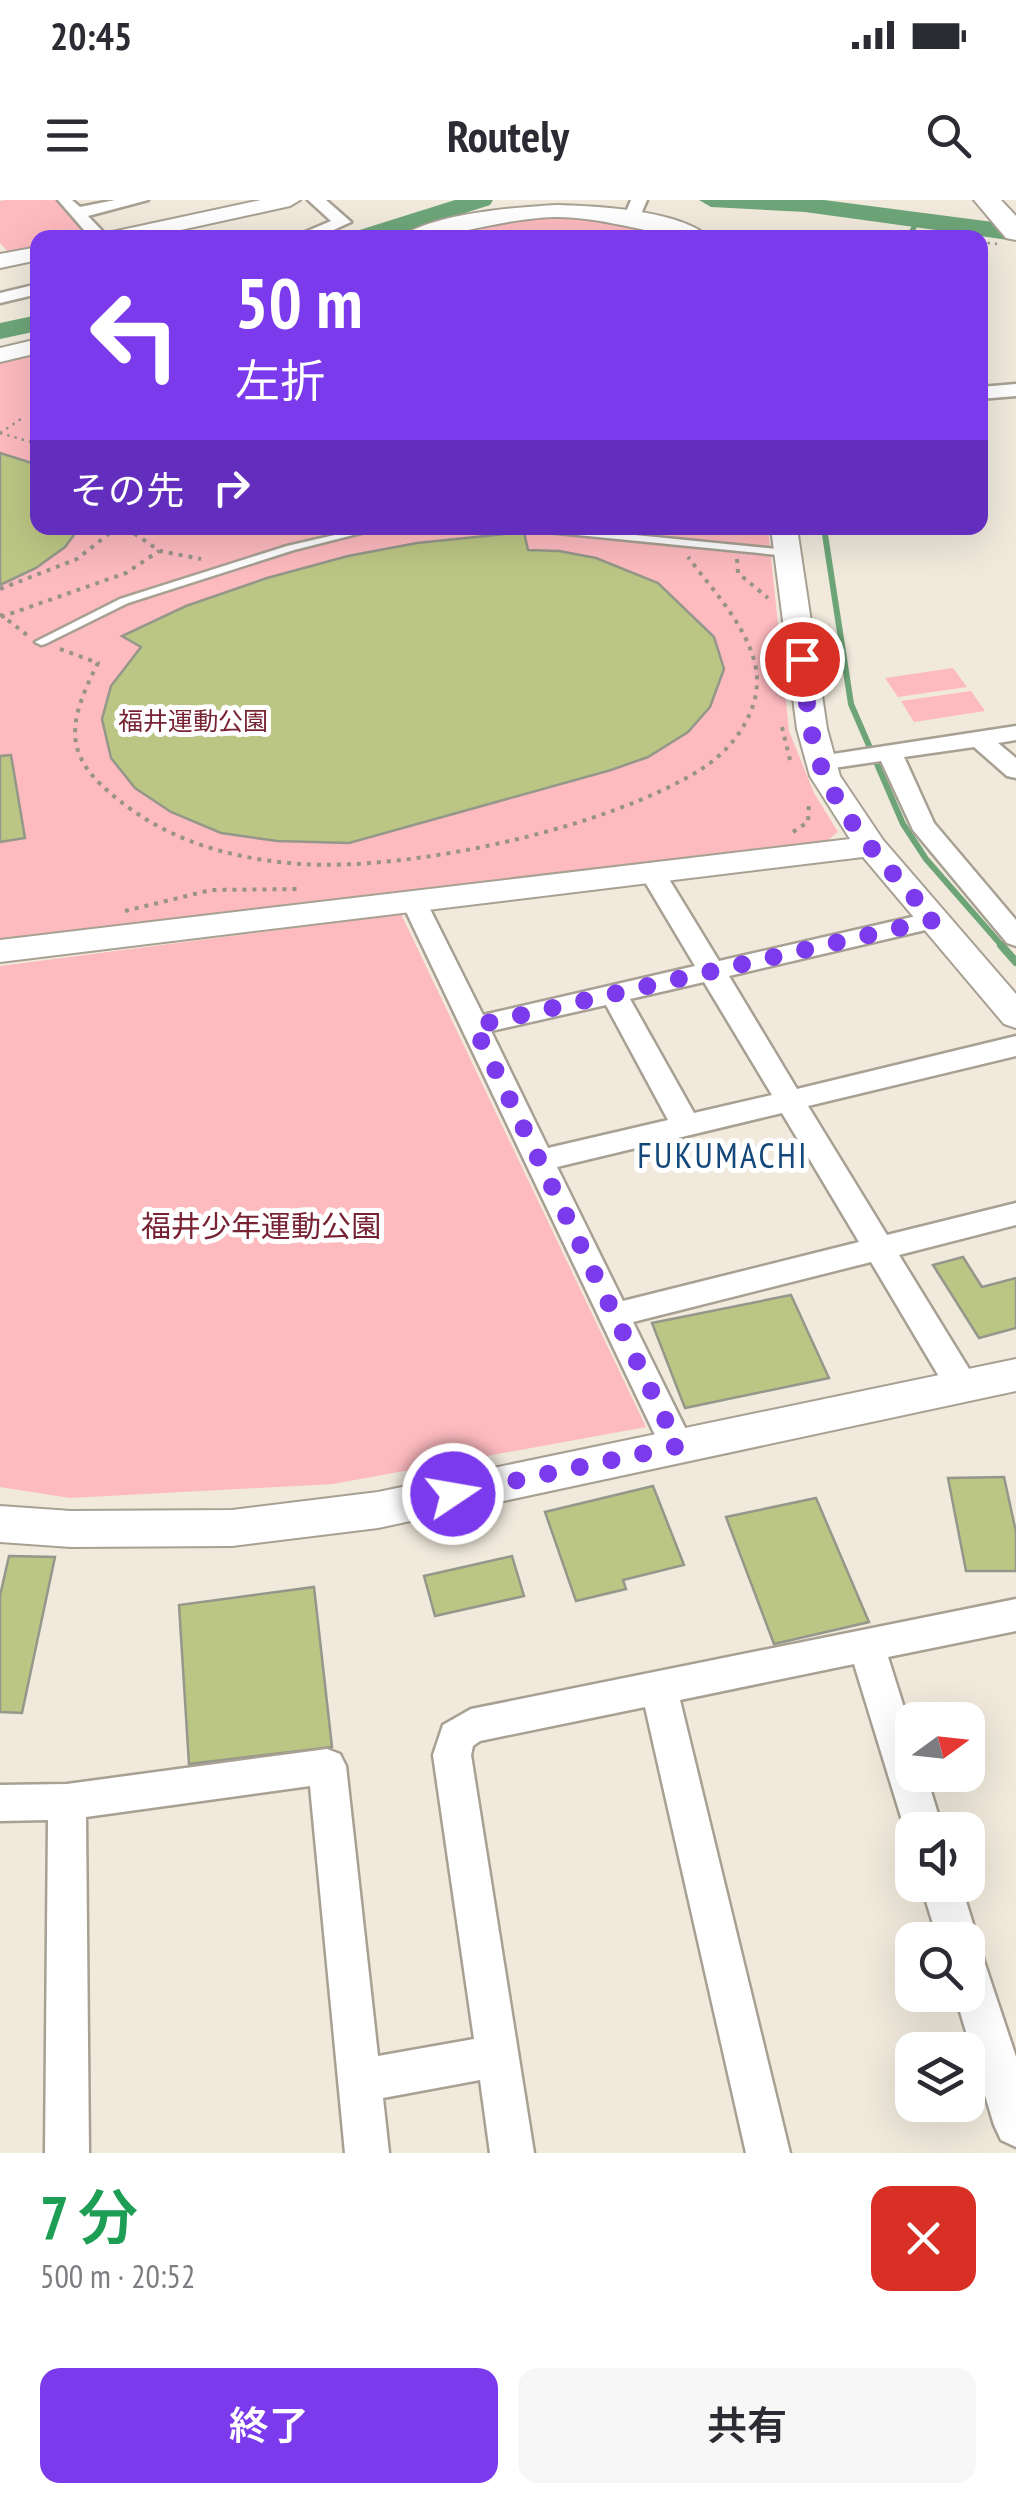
<!DOCTYPE html>
<html lang="ja">
<meta charset="utf-8">
<style>
:root{--surface:#fff;--page:#f7f7f7;--text:#2b2b33;--muted:#7c7c81;--accent:#7c3aed}
body{margin:0;font-family:"PT Sans Narrow","Noto Sans JP",sans-serif;background:var(--page);color:var(--text);height:100vh;display:flex;flex-direction:column;font-size:38px;white-space:nowrap}
*{box-sizing:border-box;margin:0}
p{font-size:32px;color:var(--muted)}
.icon{flex:none;width:55px;height:55px;fill:none;stroke:currentColor;stroke-width:2;stroke-linecap:round;stroke-linejoin:round}
.map{position:relative;height:1953px;overflow:hidden}
.drawer{display:flex;flex-direction:column;background:var(--surface);flex:1}
.drawer>*{flex:none}
.top-card{position:absolute;left:30px;top:30px;width:958px;height:305px;border-radius:20px;box-shadow:0 10px 40px #0002;background:#7c3aed;color:#fff;overflow:hidden}
.needle{width:65px;rotate:75deg}
.fabs{position:absolute;left:895px;top:1502px;display:grid;gap:20px}
.fabs a{display:grid;place-items:center;width:90px;height:90px;border-radius:20px;background:var(--surface);box-shadow:0 10px 40px #0002;font-size:50px}
.pin{position:absolute;display:grid;place-items:center;width:85px;height:85px;color:#fff;margin:-42px;border:5px solid #fff;border-radius:50%;box-shadow:0 2px 10px #0007}
.me{position:absolute;width:110px;margin:-55px;rotate:78deg;stroke-linejoin:round;filter:drop-shadow(0 0 8px #0008)}
.turn{display:flex;align-items:center;gap:35px;height:210px;padding:0 40px;font-size:45px}
.turn .icon{width:130px;height:130px;stroke-width:2.5}
.turn b{display:block;font-size:70px;line-height:85px}
.then{display:flex;align-items:center;height:95px;padding:0 40px;background:#0003;gap:20px;font-size:38px}
.round{display:grid;place-items:center;flex:none;width:105px;height:105px;border-radius:20px;background:var(--page)}
.summary{display:flex;align-items:center;justify-content:space-between;height:170px;padding:0 40px}
h1{font-size:60px;font-weight:600;line-height:75px;color:#1e9e55}
.primary-button{display:flex;gap:20px;margin-top:auto;padding:20px 40px}
.primary-button a{flex:1;height:115px;border-radius:20px;background:var(--accent);color:#fff;font-size:40px;font-weight:600;line-height:115px;text-align:center}
.primary-button a+a{background:var(--page);color:var(--text)}
.status{display:flex;justify-content:space-between;align-items:center;height:70px;padding:0 50px;background:var(--surface);direction:ltr}
.status svg{height:28px;fill:currentColor}
header{display:flex;justify-content:space-between;align-items:center;height:130px;padding:0 40px;background:var(--surface);font-size:45px;font-weight:600}
.map>svg:first-child{display:block}
</style>
<div class="status"><b>20:45</b><svg viewBox="0 0 49 12"><path d="M0 12V9h3v3zM5 12V6h3v6zM10 12V3h3v9zM15 12V0h3v12zM26 1h20v11H26zM47 4h2v5h-2z"/></svg></div>
<header><svg class="icon" aria-label="menu" viewBox="0 0 24 24"><path d="M4 6h16M4 12h16M4 18h16"/></svg>Routely<svg class="icon" aria-label="search" viewBox="0 0 24 24"><circle cx="10" cy="10" r="6"/><path d="M15 15l6 6"/></svg></header>
<div class="map">
<svg width="1016" height="1953" viewBox="0 0 1016 1953">
<rect width="100%" height="100%" fill="#f0e9dc"/>
<!-- green -->
<path fill="#fdbabf" d="M6,0H56L93,37L38,38L37,50L11,55L0,43V1Z
M565,15L660,29L683,37L430,38L482,22Z
M37,152L38,328H768L789,531L814,593L838,632L828,640L0,739V161Z
M953,468L967,487L898,497L885,478Z
M971,491L985,511L914,522L901,501Z
M401,714L646,1227L333,1284L70,1298L0,1287V766Z"/>
<g fill="none" stroke-linecap="round" stroke-linejoin="round">
<!-- stream-far2 -->
<path stroke="#6da578" stroke-width="5" d="M908,38L917,22"/>
<!-- stream-far1 -->
<path stroke="#6da578" stroke-width="6" d="M824,328L851,504L903,624L926,659L1003,747"/>
<!-- stream -->
<path stroke="#6da578" stroke-width="8" d="M1001,745L1016,762"/>
<!-- river -->
<path fill="#6da578" fill-rule="evenodd" d="M455,0H493L490,5L387,38H347L350,33Z
M699,0H824L1016,25V41L805,12L711,7Z
M38,115V131L0,139V123Z"/>
</g>
<!-- building -->
<path fill="#bcc684" stroke="#94978a" stroke-width="2.5" d="M0,253L38,265V328H79L65,347L36,368L0,385Z
M524,332L528,350L559,351L596,358L658,383L714,437L724,469L710,507L688,532L648,557L611,570L349,643L277,641L221,633L171,612L135,588L111,558L102,519L111,486L141,447L122,436L186,406L267,378L348,356L417,343Z
M11,555L25,638L0,642V556Z
M963,1057L982,1087L1016,1078V1128L979,1138L933,1065Z
M791,1095L829,1178L685,1208L652,1123Z
M1004,1277L1016,1332V1371H966L948,1278Z
M653,1286L684,1365L623,1380L626,1389L576,1401L545,1312Z
M816,1298L869,1422L774,1444L726,1317Z
M9,1356L55,1357L22,1513L0,1512V1396Z
M512,1356L524,1396L435,1416L424,1376Z
M314,1387L332,1547L189,1564L179,1405Z"/>
<g fill="none" stroke-linecap="round" stroke-linejoin="round">
<!-- service casing -->
<g stroke="#a7a093" stroke-width="5">
<path id="service" d="M365,328H381L294,350L128,403L45,444L41,445L35,442L120,399L287,346Z
M532,328H564L788,350L793,353L788,356L537,331Z"/>
</g>
<!-- minor casing -->
<g stroke="#a7a093" stroke-width="5">
<path id="minor" d="M58,0H72L80,7L115,0H148L88,16L109,38H91Z
M308,0H326L351,22L316,38H291L331,21Z
M631,0H647L638,21L632,22L624,17Z
M38,84V94L0,103V93Z
M1016,184V196L980,199V187Z
M1016,526V540L998,543L1016,558V578L1007,576L974,547L904,557L934,623L1016,720V746L1007,743L913,630L881,561L820,570L808,563L820,556Z
M652,664L661,666L719,761L934,712L947,720L934,728L729,776L797,889L1016,836V856L808,906L887,1035L1016,1003V1025L899,1055L974,1177L978,1186L974,1195L962,1199L950,1195L871,1062L633,1122L694,1246L689,1256L677,1260L665,1256L401,701L405,695H423L483,815L695,766L639,672ZM704,782L772,895L694,913L630,799ZM606,805L668,920L548,948L491,831ZM782,913L859,1042L623,1101L557,967Z
M1016,1399V1431L888,1457L912,1533V1575H926L943,1630H912V1644L905,1630L854,1464L680,1500L790,1953H746L645,1507L480,1541L473,1546L471,1555L534,1953H490L480,1880L383,1898L389,1953H345L310,1586L86,1617L89,1953H45L48,1620L0,1621V1585L67,1584L327,1549L340,1554L346,1566L378,1856L474,1839L433,1555L443,1525L471,1509Z
M921,1685H961L978,1740L973,1751L982,1755L1016,1857V1947L1001,1940L994,1925L955,1795H968V1740H938Z"/>
</g>
<!-- tertiary casing -->
<g stroke="#a7a093" stroke-width="4">
<path id="tertiary" d="M261,0H300L290,6L144,38H102L112,32Z
M556,5C597,6 680,10 710,38C658,38 609,17 556,17C502,18 453,38 401,38C428,14 519,7 556,5Z
M38,47V60L0,68V54Z
M38,139V153L0,162V148Z
M771,328H797L827,529L840,576L883,640L1016,794V828L1004,824L863,657L0,762V740L850,639L810,576L797,529Z
M1016,1159V1191L378,1328L232,1346L71,1347L0,1342V1306L71,1311L232,1310L378,1292Z"/>
</g>
<!-- primary casing -->
<g stroke="#a7a093" stroke-width="4">
<path id="primary" d="M974,0H1001L1016,16V40L1006,38Z"/>
</g>
<!-- path-far1 -->
<path stroke="#98938a" stroke-width="2.5" stroke-dasharray="2.5 5" stroke-linecap="butt" d="M879,38L885,32L943,38
M980,42L997,44
M0,233L38,244
M0,233L21,219"/>
<!-- path -->
<path stroke="#98938a" stroke-width="4" stroke-dasharray="4 6" stroke-linecap="butt" d="M126,328L160,351L201,359
M737,359L738,373L768,398
M0,389L77,359L116,328
M0,414L27,435
M1,417L126,373L159,351
M60,449L98,463C62,533 65,562 132,610C181,645 241,660 302,664C412,671 610,628 703,568C731,550 757,516 757,481C757,436 713,391 688,357
M782,527L790,560
M793,632L808,622L809,602
M125,711L211,690L301,689"/>
<!-- service -->
<use href="#service" fill="#fff" fill-rule="evenodd"/>
<!-- minor -->
<use href="#minor" fill="#fff" fill-rule="evenodd"/>
<!-- tertiary -->
<use href="#tertiary" fill="#fff" fill-rule="evenodd"/>
<!-- primary -->
<use href="#primary" fill="#fff" fill-rule="evenodd"/>
</g>
<g fill="none" stroke-linecap="round" stroke-linejoin="round">
<!-- route -->
<path stroke="#7c3aed" stroke-width="18" stroke-dasharray="0 32.4" d="M453,1294L678,1246L474,826L934,720C892,671 839,620 818,558C808,526 806,492 802,459"/>
</g>
<g text-anchor="middle" dominant-baseline="central" stroke-width="10" stroke-linejoin="round" paint-order="stroke">
<!-- far-park labels -->
<g font-size="25" fill="#782333" stroke="#fff">
<text x="193" y="521">福井運動公園</text>
</g>
<!-- park labels -->
<g font-size="30" fill="#782333" stroke="#fff">
<text x="261" y="1025">福井少年運動公園</text>
</g>
<!-- quarter labels -->
<g font-size="35" letter-spacing="2.5" fill="#15487a" stroke="#fff">
<text x="723" y="955">FUKUMACHI</text>
</g>
</g>
</svg>
<div class="fabs">
<a><svg class="needle" viewBox="-14 -14 28 28"><path d="M0-13l5 13h-10z" fill="#e53935"/><path d="M0 13l5-13h-10z" fill="#7c7c81"/></svg></a>
<a><svg class="icon" aria-label="sound" viewBox="0 0 24 24"><path d="M4 9h4l5-4v14l-5-4H4zM17 9q2 3 0 6"/></svg></a>
<a><svg class="icon" aria-label="search" viewBox="0 0 24 24"><circle cx="10" cy="10" r="6"/><path d="M15 15l6 6"/></svg></a>
<a><svg class="icon" aria-label="layers" viewBox="0 0 24 24"><path d="M12 4l9 5-9 5-9-5zM3 14l9 5 9-5"/></svg></a>
</div>
<div class="pin" style="left:802px;top:459px;background:#d93025"><svg class="icon" aria-label="arrive" viewBox="0 0 24 24"><path d="M6 21V4h12l-3 4 3 4H6"/></svg></div>
<svg class="me" style="left:453px;top:1294px" viewBox="-20 -20 40 40"><circle r="17" fill="#7c3aed" stroke="#fff" stroke-width="3"/><path d="M0-11L8 9 0 5-8 9z" fill="#fff"/></svg>
<div class="top-card">
<div class="turn"><svg class="icon" aria-label="left" viewBox="0 0 24 24"><path d="M17 20v-9H6M10 6l-5 5 5 5"/></svg><div><b>50 m</b>左折</div></div>
<div class="then">その先<svg class="icon" aria-label="right" viewBox="0 0 24 24"><path d="M7 20v-9h11M14 6l5 5-5 5"/></svg></div>
</div>
</div>
<section class="drawer">
<div class="summary"><div><h1>7 分</h1><p>500 m · 20:52</p></div><a class="round" style="background:#d93025;color:#fff"><svg class="icon" aria-label="close" viewBox="0 0 24 24"><path d="M6 6l12 12M18 6L6 18"/></svg></a></div>
<div class="primary-button"><a>終了</a><a>共有</a></div>
</section>
